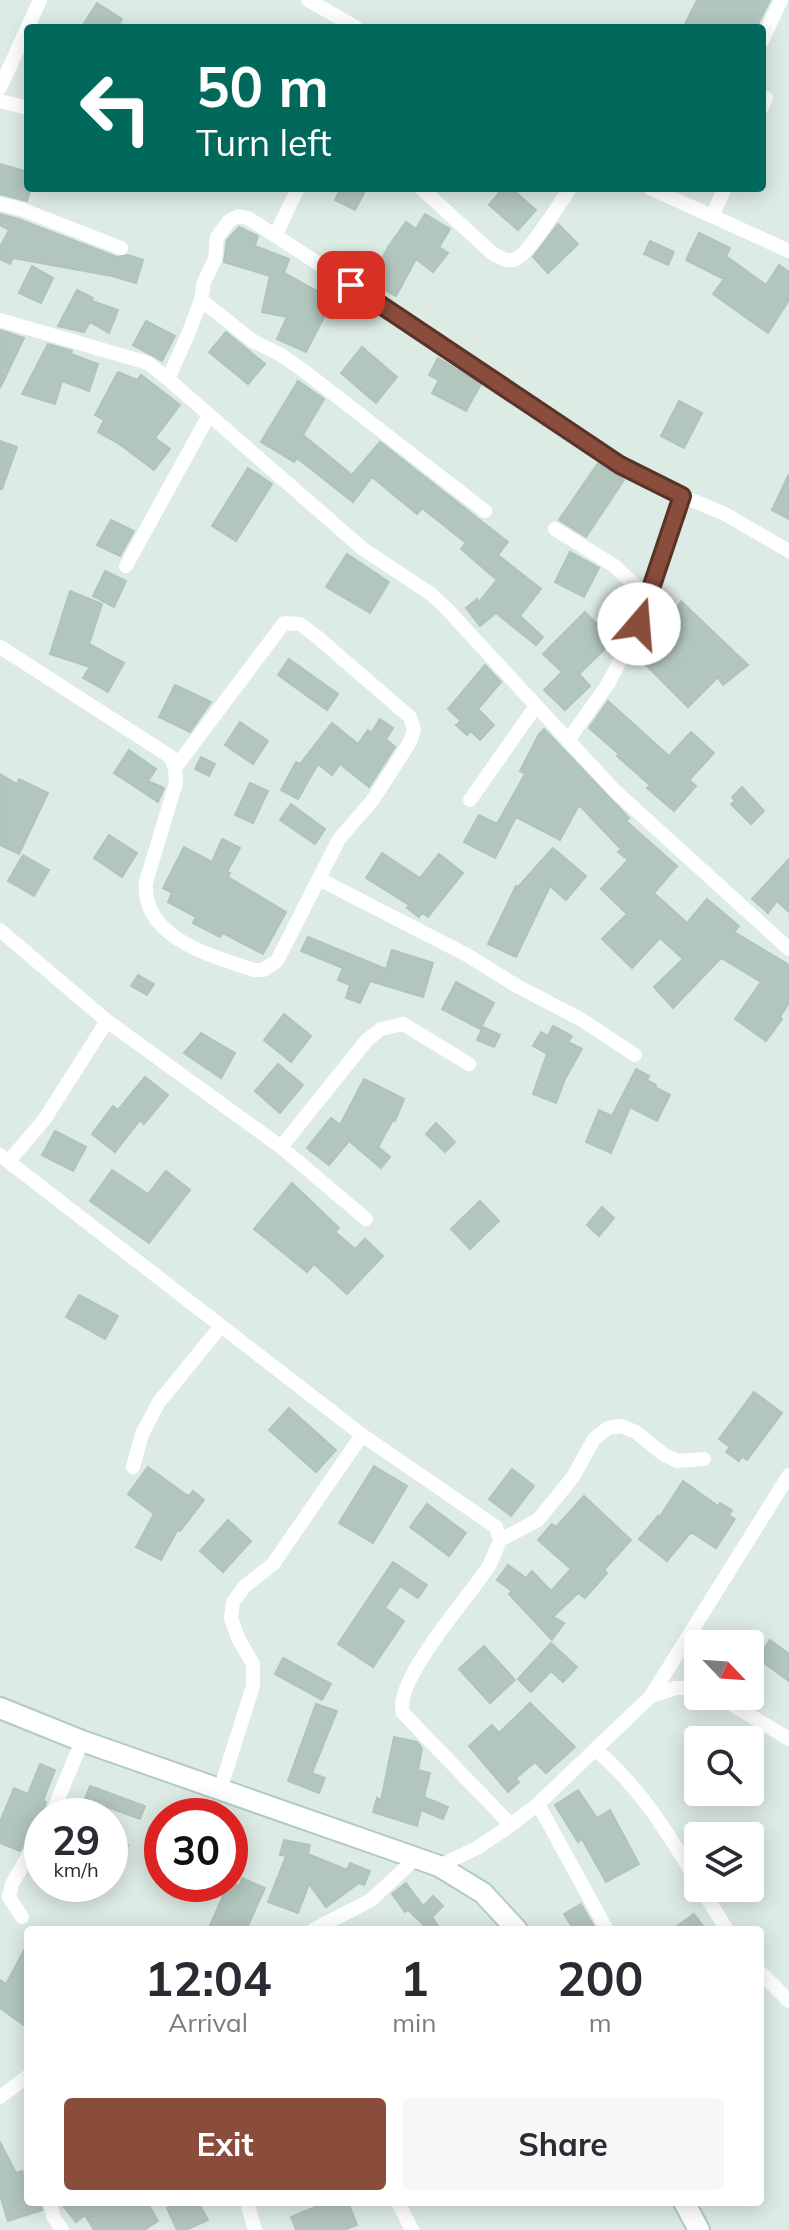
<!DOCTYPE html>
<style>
:root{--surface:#fff;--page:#f7f7f7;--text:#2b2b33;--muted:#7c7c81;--accent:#8a4d3c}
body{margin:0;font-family:Mulish,sans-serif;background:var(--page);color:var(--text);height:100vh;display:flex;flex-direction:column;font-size:30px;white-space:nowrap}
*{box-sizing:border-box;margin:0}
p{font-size:26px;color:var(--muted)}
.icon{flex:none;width:44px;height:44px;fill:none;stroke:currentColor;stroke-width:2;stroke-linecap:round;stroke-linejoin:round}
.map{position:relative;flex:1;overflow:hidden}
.panel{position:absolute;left:24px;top:1926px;width:740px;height:280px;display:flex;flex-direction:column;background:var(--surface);border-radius:8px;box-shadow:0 4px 20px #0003}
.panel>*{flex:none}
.top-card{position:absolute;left:24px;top:24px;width:742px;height:168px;border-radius:8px;box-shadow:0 4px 20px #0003;background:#00695c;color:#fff;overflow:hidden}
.needle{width:52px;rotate:115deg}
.buttons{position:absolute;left:684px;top:1630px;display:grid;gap:16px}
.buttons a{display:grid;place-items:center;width:80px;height:80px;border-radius:8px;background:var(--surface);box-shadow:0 4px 20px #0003;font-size:40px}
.speed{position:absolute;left:24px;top:1798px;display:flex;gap:16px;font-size:40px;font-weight:700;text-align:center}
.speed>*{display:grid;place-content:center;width:104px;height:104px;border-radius:50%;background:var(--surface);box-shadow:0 4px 20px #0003;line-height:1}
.speed small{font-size:20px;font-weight:400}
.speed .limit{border:12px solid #d22;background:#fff;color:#111}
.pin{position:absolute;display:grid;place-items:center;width:68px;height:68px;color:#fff;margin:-34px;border-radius:16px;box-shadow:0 4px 12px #0006}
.me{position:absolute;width:88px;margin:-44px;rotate:18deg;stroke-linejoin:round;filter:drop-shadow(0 0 6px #0008)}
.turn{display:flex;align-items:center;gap:28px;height:168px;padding:0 40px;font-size:36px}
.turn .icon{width:104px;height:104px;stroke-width:2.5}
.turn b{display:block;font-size:56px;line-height:68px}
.eta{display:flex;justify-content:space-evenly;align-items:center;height:136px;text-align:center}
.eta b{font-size:48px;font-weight:700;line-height:56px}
.button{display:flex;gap:16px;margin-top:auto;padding:16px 40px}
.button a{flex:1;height:92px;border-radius:8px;background:var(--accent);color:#fff;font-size:32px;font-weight:700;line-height:92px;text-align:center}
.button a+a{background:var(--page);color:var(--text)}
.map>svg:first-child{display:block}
</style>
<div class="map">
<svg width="789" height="2230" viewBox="0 0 789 2230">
<rect width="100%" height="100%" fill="#ddebe5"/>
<!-- building -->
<path fill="#b2c6be" stroke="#afc5bc" stroke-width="2" d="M697,0H770L756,28H683Z
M97,3L122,19L117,28H81Z
M0,164L28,172V188H31L27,201L0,194Z
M341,188H354L364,193L355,210L335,200Z
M503,188H511L536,210L518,230L489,205Z
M0,214L18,219L117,257L128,255L143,260L136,283L112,276L13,258L10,264L0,259V247L9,230L0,225Z
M425,214L450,229L439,247L448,253L433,272L416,259L396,296L370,281L388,247L406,222L416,229Z
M558,224L578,244L548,273L533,257Z
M239,227L258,236L255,246L289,259L284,273L333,300L306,352L277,339L287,317L262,312L270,276L224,262L227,240Z
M699,233L730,248L726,256L766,285L779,265L789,272V300L768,333L713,294L724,279L686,260Z
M650,241L674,252L668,265L644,254Z
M32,266L53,278L41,303L19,293Z
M77,290L93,298L92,301L118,310L109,333L90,322L84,332L58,326Z
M146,321L175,336L162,361L133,345Z
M0,330L24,338L0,388Z
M226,332L265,364L248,384L209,352Z
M48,344L72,351L71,354L98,364L89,391L62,381L55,404L22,394Z
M362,347L397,377L376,403L341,373Z
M438,358L481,384L466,411L432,393L439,380L429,375Z
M118,372L137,380L141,375L180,405L155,438L170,449L154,470L118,443L98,432L104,420L95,415Z
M298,381L324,399L303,435L352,475L380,442L508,542L498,555L541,589L520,616L543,637L536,645L496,613L480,626L466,608L477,599L479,602L497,580L461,549L466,543L422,508L417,514L372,477L353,502L297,458L294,462L261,442Z
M679,401L702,413L684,448L661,436Z
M0,441L17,447L2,489H0Z
M598,463L624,480L586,537L559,520Z
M248,468L272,484L236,541L212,526Z
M789,474V519L772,510Z
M111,520L134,531L120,556L97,545Z
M570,552L599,568L584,597L555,582Z
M347,554L389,582L370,613L326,587Z
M105,571L126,581L114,607L93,596Z
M70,591L102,604L89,644L124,663L108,692L83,678L90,667L50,654Z
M658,598L677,608L681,601L748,665L723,685L718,677L688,707L643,662L658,647L650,638L653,636L648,629Z
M585,612L613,641L579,674L590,686L565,710L544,690L562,672L543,654Z
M289,659L338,694L327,710L278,675Z
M485,665L501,682L478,709L494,725L480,740L471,731L467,735L456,725L461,721L448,709Z
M175,685L211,702L190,732L159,717Z
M608,701L669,756L691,732L714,753L689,780L696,786L674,811L647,788L650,785L617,756L619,754L589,728Z
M380,719L393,728L386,739L395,747L369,787L340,764L332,775L318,764L298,799L281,790L296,762L300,764L332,723L358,744L368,730L371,733Z
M240,722L268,741L253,764L225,745Z
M544,729L629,818L626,821L677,866L654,893L687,923L707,899L739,926L734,932L789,965V1003L780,1017L782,1019L766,1041L735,1019L761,982L721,958L673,1008L654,987L683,959L660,938L632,968L602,939L627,914L601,889L628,860L618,852L621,849L579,805L560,840L516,817L495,858L464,842L479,815L497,824L525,774L520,771L539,734Z
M129,750L156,769L148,781L164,788L158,802L114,773Z
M201,757L215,764L209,776L195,769Z
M0,774L17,784L19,779L48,793L19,854L0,845Z
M250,783L268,791L253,823L235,815Z
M742,787L764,811L751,824L731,804L735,801L732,797Z
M291,804L325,829L315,844L280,820Z
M109,835L137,853L122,877L94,858Z
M222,839L240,848L227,872L230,873L228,877L286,912L263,954L223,933L220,937L193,923L196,917L168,902L172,893L163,888L184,847L212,862Z
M553,848L586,876L566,900L550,886L516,957L488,944L516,886L518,887Z
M382,853L420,878L439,854L463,873L428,917L422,913L419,917L407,908L409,905L366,878Z
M23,855L49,870L34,896L8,881Z
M789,859V912L777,901L768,913L752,899Z
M308,937L386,969L392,950L433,963L423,997L370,981L360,1003L346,998L350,985L338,980L343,968L301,951Z
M138,975L154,984L147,995L131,986Z
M456,982L494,1003L480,1029L442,1009Z
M284,1014L311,1036L291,1062L264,1040Z
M553,1026L572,1036L568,1042L582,1049L565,1079L556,1103L533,1094L547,1054L533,1046L541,1032L548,1036Z
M483,1027L500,1035L494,1047L477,1040Z
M201,1033L235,1053L221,1078L184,1053Z
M278,1064L303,1085L280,1113L255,1091Z
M636,1069L649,1076L647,1080L656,1085L655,1087L670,1095L657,1121L630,1107L611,1153L586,1142L599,1110L612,1116Z
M145,1077L168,1095L144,1124L140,1120L115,1152L92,1134L113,1106L118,1110Z
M364,1079L404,1099L395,1121L393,1120L378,1147L390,1157L381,1168L349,1141L329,1165L307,1148L331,1118L340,1125Z
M436,1123L455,1142L445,1152L426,1134Z
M55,1131L86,1147L73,1171L42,1155Z
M112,1170L148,1194L166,1171L190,1190L149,1243L90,1201Z
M292,1183L339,1228L335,1232L355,1249L365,1239L383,1256L347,1294L314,1264L307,1272L254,1229Z
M480,1201L499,1221L470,1249L451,1229Z
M602,1207L614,1218L599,1236L587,1225Z
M79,1295L118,1316L105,1339L66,1317Z
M754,1392L782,1413L747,1460L742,1456L739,1461L726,1452L730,1447L719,1439Z
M289,1408L336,1450L316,1472L269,1430Z
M374,1466L407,1486L373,1543L339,1523Z
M148,1467L185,1494L189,1496L193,1491L204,1500L180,1531L178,1529L161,1560L136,1547L154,1514L128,1494Z
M512,1469L534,1486L511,1516L489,1499Z
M683,1481L718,1506L720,1503L732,1510L729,1515L735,1519L716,1548L691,1532L667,1561L639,1539L658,1516L659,1518Z
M584,1496L631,1540L604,1570L607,1573L585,1598L578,1593L553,1617L564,1623L552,1640L509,1594L512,1591L497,1580L508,1565L526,1578L532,1571L551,1591L571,1569L538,1540L552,1524L556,1527Z
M427,1504L466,1533L449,1556L410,1527Z
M228,1520L251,1541L223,1572L200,1551Z
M393,1562L427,1585L418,1598L400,1586L385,1608L404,1621L373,1667L338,1644Z
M770,1640L789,1654V1681L757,1658Z
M551,1643L577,1667L563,1682L551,1671L531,1692L518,1679Z
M484,1646L515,1680L490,1703L459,1669Z
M283,1658L331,1684L322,1700L275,1674Z
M530,1703L575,1747L546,1773L535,1762L516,1778L519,1782L508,1792L469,1746L492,1725L499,1733Z
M316,1704L337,1711L312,1773L325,1778L319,1793L288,1781Z
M394,1737L417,1742L422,1748L418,1770L430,1773L424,1797L448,1807L443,1819L421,1810L417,1826L373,1812L377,1798L381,1800Z
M40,1764L55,1770L43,1801L46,1802L39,1823L33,1827L20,1851L0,1843V1822L14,1788L28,1794Z
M90,1786L145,1806L140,1819L85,1799Z
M578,1790L597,1818L610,1810L639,1864L606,1882L582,1839L578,1842L555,1805Z
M110,1837L128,1845L110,1886Z
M284,1840L310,1845L308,1854L347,1870L350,1863L370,1871L364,1885L359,1883L326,1907L309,1884L298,1913L268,1902L286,1856L280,1855Z
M242,1878L265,1888L246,1930H208L227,1887L231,1888L233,1883L239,1886Z
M406,1883L423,1906L433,1896L443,1906L432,1917L441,1930H429L408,1910L405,1912L392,1894Z
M581,1904L596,1930H574L564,1914Z
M694,1914L706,1930H672Z
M28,1943V2028L0,2008V1980L6,1984Z
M0,2142L16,2173L22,2171L28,2189V2202H40L42,2210L8,2221L0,2195Z
M60,2202H147L158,2221L144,2230H94L85,2215L76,2222Z
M180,2202H198L208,2220L186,2230H177L167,2208Z
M327,2202H348L357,2225L344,2230H296L291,2217Z"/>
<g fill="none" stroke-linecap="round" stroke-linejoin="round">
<!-- secondary casing -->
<g stroke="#b0ccc2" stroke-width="24">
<path id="secondary" d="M0,1708L82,1741L439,1866L483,1893L517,1930
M684,2202L699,2230"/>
</g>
<!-- street -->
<path stroke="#fff" stroke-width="14" d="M308,0L357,28
M762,41L781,0
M0,88L40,0
M0,101L28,108
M762,107L766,98
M421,188L492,253C500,257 507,263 516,259C530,252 560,203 570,188
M650,188L789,251
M0,204L21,209L121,248
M712,216L725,188
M276,234L298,188
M201,300L253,341L281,355L304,371L485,511
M0,320L148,363L168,379L363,549L431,594L446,608L615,791L789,949
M168,379L189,332L201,300L204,282L215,259L217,237L229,221L238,216L248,218L421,330L547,419L620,465L682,496
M555,529L613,565L648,597
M126,566L209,415
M0,647L171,757L175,768L176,783L146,882C141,938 212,956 254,970H263L277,961L339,839L372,801L410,742L414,730L410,717L316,636L300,624L284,623L175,768
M569,739L608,684L639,624L682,496L723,513L789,551
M470,800L536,706
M319,879L467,955L517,986L582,1020L635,1055
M0,930L107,1021L281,1147L366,1219
M281,1147L367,1040L381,1029L403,1024L469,1064
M0,1155L362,1435L496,1527L500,1540C497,1548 494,1556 490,1564C471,1596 393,1679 403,1713L511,1825
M9,1161L44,1120L107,1021
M133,1467L142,1434L159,1402L221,1326
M500,1540L538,1520L573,1477L594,1439L608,1428L621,1426L636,1432L663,1454L677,1461L704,1459
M651,1696L789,1475
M718,1696L789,1739
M595,1749C640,1787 668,1833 698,1883
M220,1790L253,1686V1664L238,1638L231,1618L233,1602L245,1586L273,1564L362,1435
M538,1804L607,1930
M51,1816L82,1741
M439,1866L477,1848L511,1825L538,1804L651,1696L675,1688H698
M701,1888L727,1930
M22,1917L9,1897L12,1884L42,1832
M313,1930L371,1900L415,1859
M760,1972L789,2001
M0,2097L28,2076
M50,2202L53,2216L62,2230
M247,2202L255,2230
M398,2202L412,2230"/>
<!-- secondary -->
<use href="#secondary" stroke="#fff" stroke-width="20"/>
</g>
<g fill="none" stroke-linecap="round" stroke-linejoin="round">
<!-- route casing -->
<g stroke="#5a3227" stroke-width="20">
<path id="route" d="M351,285L620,465L682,496L639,624"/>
</g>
<!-- route -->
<use href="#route" stroke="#8a4d3c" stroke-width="14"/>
</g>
</svg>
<div class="buttons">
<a><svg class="needle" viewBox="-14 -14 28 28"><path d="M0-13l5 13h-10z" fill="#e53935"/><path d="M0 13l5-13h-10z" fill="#7c7c81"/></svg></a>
<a><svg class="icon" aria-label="search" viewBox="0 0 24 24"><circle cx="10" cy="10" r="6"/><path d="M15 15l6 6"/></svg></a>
<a><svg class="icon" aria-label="layers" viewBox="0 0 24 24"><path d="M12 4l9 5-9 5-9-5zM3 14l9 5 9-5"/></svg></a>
</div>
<div class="speed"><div>29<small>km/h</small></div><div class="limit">30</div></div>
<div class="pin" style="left:351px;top:285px;background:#d93025"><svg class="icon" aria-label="arrive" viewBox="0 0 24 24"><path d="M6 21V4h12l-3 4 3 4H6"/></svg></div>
<svg class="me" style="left:639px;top:624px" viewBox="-20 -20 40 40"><circle r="19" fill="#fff"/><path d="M0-13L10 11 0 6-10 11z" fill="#8a4d3c"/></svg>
<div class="top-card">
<div class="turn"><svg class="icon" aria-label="left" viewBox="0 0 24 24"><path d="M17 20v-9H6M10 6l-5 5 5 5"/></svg><div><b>50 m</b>Turn left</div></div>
</div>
<section class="panel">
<div class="eta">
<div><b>12:04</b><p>Arrival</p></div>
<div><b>1</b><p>min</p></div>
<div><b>200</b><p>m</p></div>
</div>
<div class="button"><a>Exit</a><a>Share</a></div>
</section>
</div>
